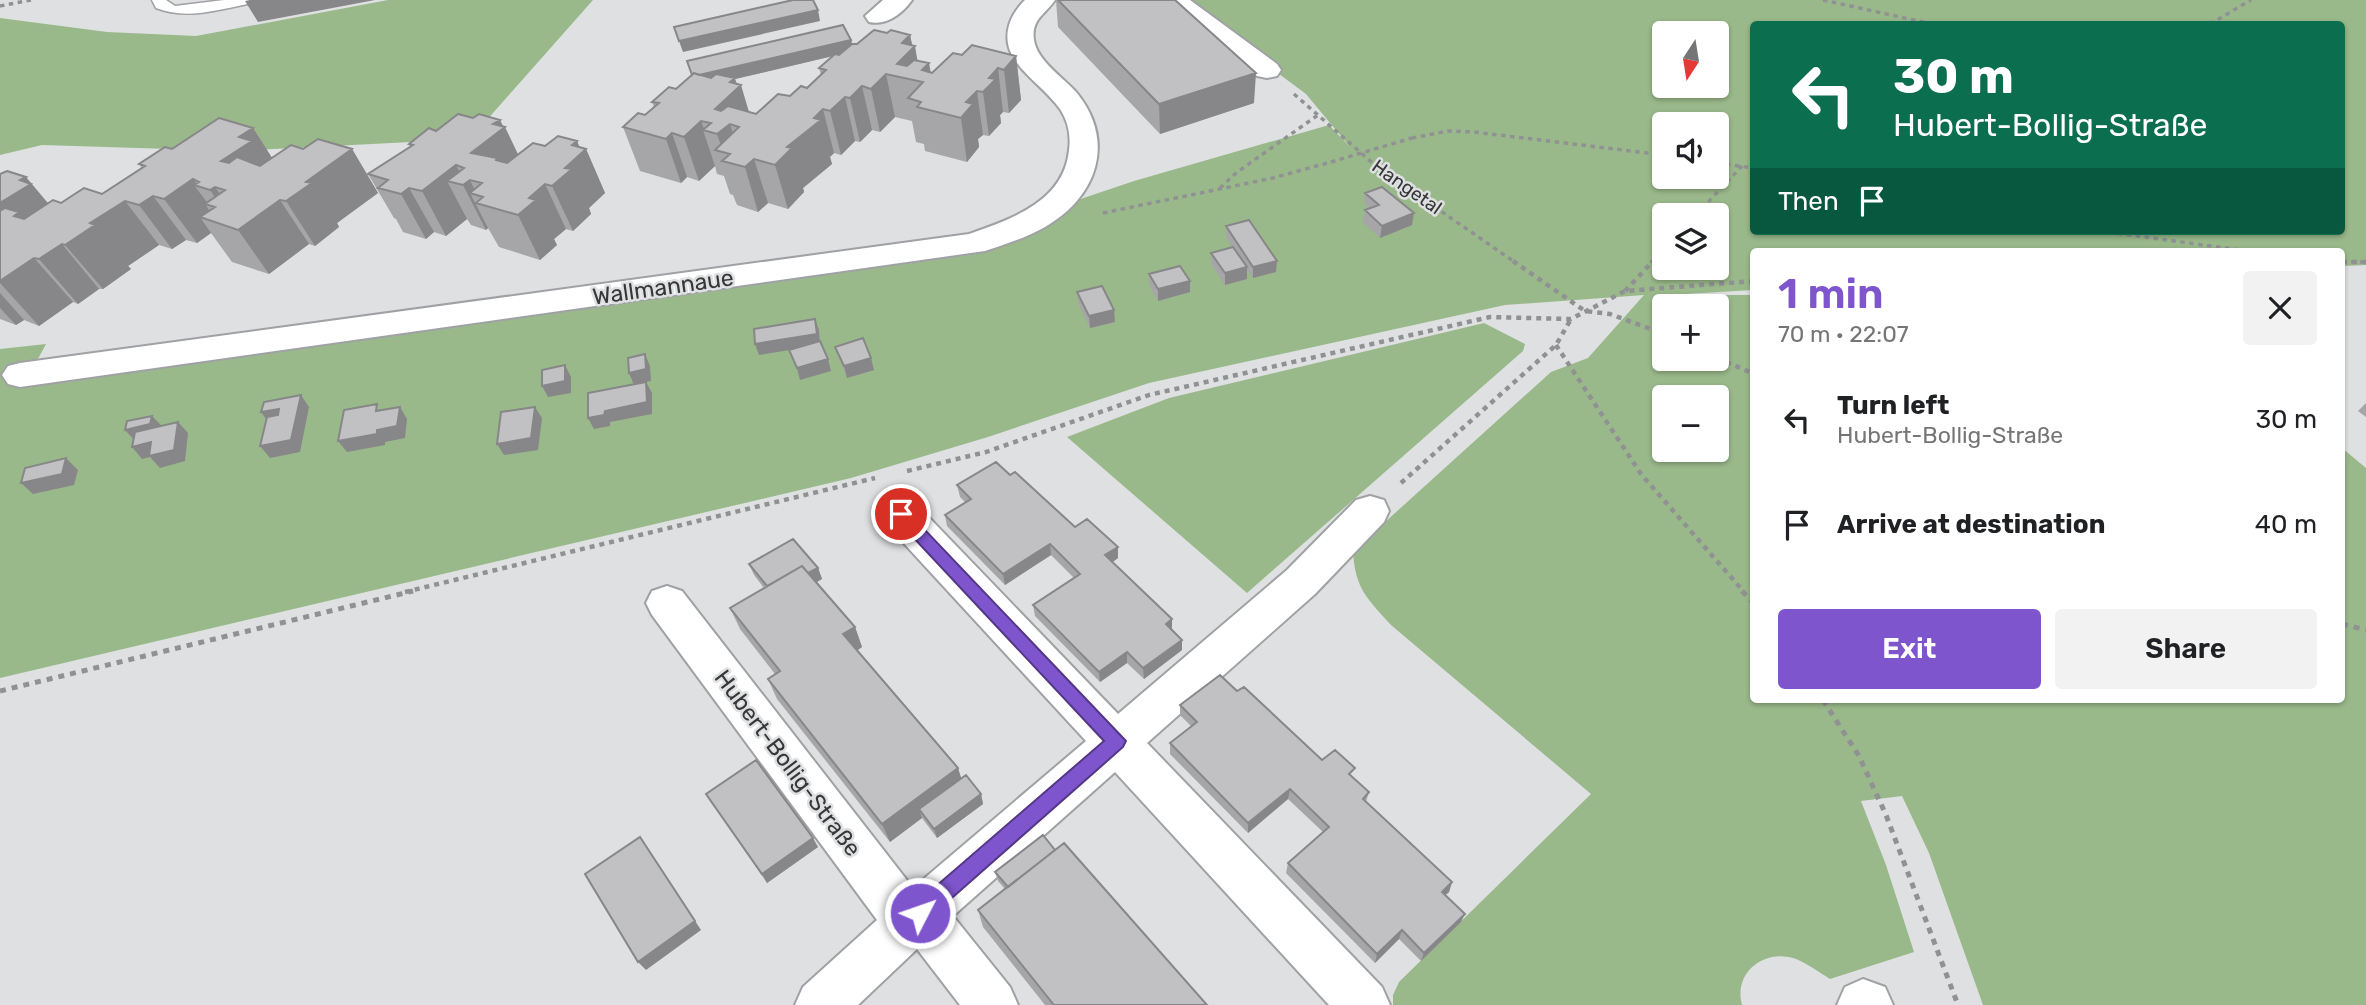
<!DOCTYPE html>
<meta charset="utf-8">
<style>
:root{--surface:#fff;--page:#f2f2f2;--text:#202124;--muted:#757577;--accent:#7f55ce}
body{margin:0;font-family:Rubik,sans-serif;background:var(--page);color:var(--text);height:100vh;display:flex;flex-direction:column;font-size:26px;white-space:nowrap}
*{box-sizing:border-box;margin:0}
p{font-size:23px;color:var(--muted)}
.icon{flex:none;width:38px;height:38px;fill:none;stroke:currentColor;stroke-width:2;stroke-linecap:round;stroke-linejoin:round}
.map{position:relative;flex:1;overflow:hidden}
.panel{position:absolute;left:1750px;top:248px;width:595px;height:455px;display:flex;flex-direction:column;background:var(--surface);border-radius:7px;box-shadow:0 2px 5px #0004}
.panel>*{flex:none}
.top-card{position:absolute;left:1750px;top:21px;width:595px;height:214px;border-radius:7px;box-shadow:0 2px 5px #0004;background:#0b6e4f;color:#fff;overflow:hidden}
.needle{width:46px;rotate:192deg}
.tools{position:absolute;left:1652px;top:21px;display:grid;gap:14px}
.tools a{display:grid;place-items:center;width:77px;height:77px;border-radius:7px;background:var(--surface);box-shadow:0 2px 5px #0004;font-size:35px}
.pin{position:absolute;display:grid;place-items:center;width:60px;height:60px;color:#fff;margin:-30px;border:4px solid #fff;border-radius:50%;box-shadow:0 2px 7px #0007}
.me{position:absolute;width:77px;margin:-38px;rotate:49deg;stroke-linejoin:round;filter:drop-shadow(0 0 5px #0008)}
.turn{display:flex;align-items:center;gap:24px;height:147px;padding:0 28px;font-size:32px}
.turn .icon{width:91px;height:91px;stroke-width:2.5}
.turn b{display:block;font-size:49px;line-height:60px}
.then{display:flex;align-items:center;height:66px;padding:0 28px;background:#0003;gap:14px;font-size:26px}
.round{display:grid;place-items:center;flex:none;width:74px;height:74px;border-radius:7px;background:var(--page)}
.overview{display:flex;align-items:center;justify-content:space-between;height:119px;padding:0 28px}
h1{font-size:42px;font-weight:600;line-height:52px;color:var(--accent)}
.primary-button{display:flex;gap:14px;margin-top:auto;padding:14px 28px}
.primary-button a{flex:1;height:80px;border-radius:7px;background:var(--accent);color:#fff;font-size:28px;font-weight:600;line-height:80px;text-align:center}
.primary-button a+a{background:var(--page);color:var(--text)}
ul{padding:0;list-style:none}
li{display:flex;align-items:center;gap:21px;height:105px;padding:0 28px}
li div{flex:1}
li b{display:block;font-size:26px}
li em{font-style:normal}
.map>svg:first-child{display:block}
</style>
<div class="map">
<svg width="2366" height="1005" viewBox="0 0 2366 1005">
<rect width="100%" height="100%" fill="#dee0e2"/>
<!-- green -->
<path fill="#9ab98a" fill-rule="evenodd" d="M388,0H593L470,139L235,151L42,145L0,155V18L107,32L196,36Z
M1179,0H2366V265L2342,266V252H1754L1753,290L1668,295H1753L1754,700H2342V448L2366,468V1005H1983L1929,853L1902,796L1861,801L1886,865L1914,952L1830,979C1819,972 1808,964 1796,959C1765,948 1733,972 1742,1005H1393V995L1399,982L1591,794L1391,625C1367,598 1355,589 1353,551L1551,372L1588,358L1644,295L1505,305L1149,383L988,437L851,478L0,678V349L46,344L32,370L973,245L1054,208L1134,181L1329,125L1350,147L1306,94ZM1754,24H2342V231H1754ZM1664,33H1717V86H1664ZM1664,124H1717V177H1664ZM1664,215H1717V268H1664ZM1664,306H1717V359H1664ZM1664,397H1717V450H1664Z
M1484,323L1525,344L1523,351L1247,593L1067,437L1169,398Z"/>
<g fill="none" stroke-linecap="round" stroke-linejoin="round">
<!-- service casing -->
<g stroke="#a0a1a4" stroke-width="3">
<path id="service" d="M152,0H166L175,6L224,0H255L248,4C217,10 186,20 156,8Z"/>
</g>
<!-- minor casing -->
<g stroke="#a0a1a4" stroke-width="4">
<path id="minor" d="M883,0H912C902,14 886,26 869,22L865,16Z
M1025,0H1055C1045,15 1031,19 1034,40C1037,61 1064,78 1077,93C1116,142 1097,197 1045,227C1026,238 1005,244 985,251L20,387L8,384L2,375L8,366L20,363L969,234C1011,219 1064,202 1069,150C1071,136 1068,121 1060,109C1046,89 1021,74 1011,53C1002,33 1011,14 1025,0Z
M1161,0H1190L1277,64L1281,70L1277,76L1267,78L1257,76Z
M1370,496L1384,500L1389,511L1384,522L1315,594L1147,743L1382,987L1390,1005H1329L1115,772L953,916L1010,987L1018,1005H960L917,949L858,1005H795L803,987L877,920L652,615L646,603L652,591L667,586L682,591L913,888L1086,741L887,525L882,514L887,503L901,499L915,503L1118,714L1287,570L1356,500Z
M1863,979L1885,987L1893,1005H1837L1845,987Z"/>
</g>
<!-- path-far2 -->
<path stroke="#909192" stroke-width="3.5" stroke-dasharray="4.5 4.5" stroke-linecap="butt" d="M1823,0L1932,24
M0,6L31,0
M2210,24L2251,0
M1294,94L1377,167L1516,263
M1412,138L1448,131L1474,132L1664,155
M1717,163L1754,168
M1220,188L1236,173L1318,115
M1103,213L1273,178L1331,162
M1696,215L1742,166
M2100,231L2255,252
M2342,262H2366
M1651,263L1664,249"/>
<!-- path-far1 -->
<path stroke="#909192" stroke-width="4.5" stroke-dasharray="5 5" stroke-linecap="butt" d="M1513,261L1585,311L1610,314L1664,334
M2342,262H2366
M1625,291L1653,261
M1556,345L1641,474L1744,592
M1717,358L1754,374
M907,471L986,452L1149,395L1490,317L1571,319L1625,291L1754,281
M1401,483L1556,345L1571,319
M405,592L875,478"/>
<!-- path -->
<path stroke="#909192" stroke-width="5" stroke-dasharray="6 6" stroke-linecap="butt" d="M1742,591L1754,604
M2342,624L2366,630
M0,691L413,591
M1823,700L1859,756L1886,815L1958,1005"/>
<!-- service -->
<use href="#service" fill="#fff" fill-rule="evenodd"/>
<!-- minor -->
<use href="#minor" fill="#fff" fill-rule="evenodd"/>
<!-- path-bridge -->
<path stroke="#909192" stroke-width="3.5" stroke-dasharray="4.5 4.5" stroke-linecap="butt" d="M1331,162L1412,138"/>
</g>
<!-- wall -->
<path fill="#a6a5a8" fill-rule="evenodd" d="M1056,0H1175L1254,103L1160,134L1058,27Z
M887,33L910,35L912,45L918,61L932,73L962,55L1016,56L1021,100L1009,113L1003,112L1000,115L1001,123L989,136L983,135L978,139L979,147L967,162L925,151L924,144L916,142L912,121L895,117L880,132L872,130L860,142L855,141L841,155L834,153L830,157L832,164L803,188L804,192L788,209L768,203L758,212L737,205L733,195L730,194L724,176L717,174L715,166L699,181L687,177L681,183L640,171L623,127L645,115L654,107L652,102L676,89L851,40L852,44H857ZM833,56L819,68L821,75L807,88L756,114L749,112L735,79Z
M500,120L518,155L545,146L577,141L579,147L586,149L605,193L589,208L591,214L573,231L566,229L554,239L557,245L540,260L499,247L488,228L486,230L471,225L467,219L446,236L434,232L426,239L403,232L396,219L394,218L368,174L410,147L409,144L436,131Z
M253,128L272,158L303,149H352L378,193L337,223L339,227L315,246L309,244L269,274L232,262L211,233L197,243L186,240L172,249L159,245L128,266L131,269L103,289H99L78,304L73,302L39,326L24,320L16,325L0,319V174L48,203H61L102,194L142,168L139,164L172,149Z
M1365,193L1412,225L1380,238L1363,222L1365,210L1369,209L1364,204Z
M1226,226L1276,272L1253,278L1247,270V279L1225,285L1211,264V253L1232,247L1226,237Z
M1149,274L1190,292L1158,301L1149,285Z
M1077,292L1115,322L1090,328L1078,303Z
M835,347L874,370L847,378L839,358Z
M2366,403V417L2358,411Z
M1010,475L1075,527L1118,547V558L1112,562L1172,619V630L1182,650L1144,679L1127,663L1100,682L1035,616L1033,605L1074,578L1051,555L1005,585L947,526L945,515L965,502L960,497L957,485Z
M749,564L818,568L822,579L816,582L855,627L862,647L857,650L958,768L961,779L981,794L983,804L937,838L922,818L890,842L777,699L768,679L775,674L740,629L730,608L764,588L754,575Z
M1237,691L1322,760L1353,778L1369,792L1366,802L1452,882L1449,892L1445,895L1461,922L1421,961L1399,939L1375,963L1286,873L1288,863L1323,832L1288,799L1248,833L1170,754V743L1192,727L1180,715V705Z
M706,794L818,847L767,883Z
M1055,850L1207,1005H1045L983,927L978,910L1005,889L998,881L995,872Z"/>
<!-- shaded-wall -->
<path fill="#878688" d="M250,0H375L258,22L245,1Z
M818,10L820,21L683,52L679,41Z
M910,35L913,49L915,46L921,82L897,64L902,43Z
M851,40L854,51L735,79L738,88L741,85L754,129L730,124L743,167L730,154L723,152L717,134L715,109L730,82L692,76Z
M1016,56L1021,100L1009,113L1004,70Z
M929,63L937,107L922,70Z
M998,68L1003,112L1000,115L1001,123L989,136L983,92L989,78Z
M1256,73L1254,103L1160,134L1159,104Z
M886,74L895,117L880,132L871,89Z
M862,86L872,130L860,142L850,98Z
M977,91L983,135L978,139L979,147L967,162L961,118L966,102Z
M845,97L855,141L841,155L830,111Z
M823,109L834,153L830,157L832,164L803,188L804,192L788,209L775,165L787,147Z
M500,120L504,129L505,127L526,171L471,153L493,124Z
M701,121L705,131L703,130L715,166L699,181L684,137Z
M253,128L281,172L275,176L221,161L239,137Z
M672,133L687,177L681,183L666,139Z
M577,141L582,153L586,149L605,193L589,208L591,214L573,231L552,186L565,168L572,145Z
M352,149L378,193L337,223L339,227L315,246L286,201L306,182Z
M754,159L768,203L758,212L745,167Z
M456,165L465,183L470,180L477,195L470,193L488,228L486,230L463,185L447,181L467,219L446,236L422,191Z
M26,177L63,221L62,244L99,289L78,304L39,259L0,231V203L20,180Z
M193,179L198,186L194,185L209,205L205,204L218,223L200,217L211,233L197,243L164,199Z
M545,184L566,229L554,239L557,245L540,260L518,215L529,198Z
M215,187L243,227L280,200L309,244L269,274L210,190Z
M409,188L434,232L426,239L401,194Z
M153,196L186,240L172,249L139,205Z
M125,201L159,245L128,266L131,269L103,289L65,245L90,223Z
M1414,213L1412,225L1380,238L1382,226Z
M34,258L73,302L39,326L0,283V281Z
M1277,261L1276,272L1253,278V267Z
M1247,267V279L1225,285V273Z
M1190,281V292L1158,301V289Z
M0,293L24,320L16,325L0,308Z
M1114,310L1115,322L1090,328L1089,316Z
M815,319L819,330L820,345L759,355L755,344Z
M645,354L650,366L651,381L646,382L652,393V414L610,422V426L594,429L588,418L605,411L634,385L629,373Z
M871,358L874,370L847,378L844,366Z
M828,359L831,371L800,380L797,368Z
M565,365L571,377V393L548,397L542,386Z
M301,395L309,407L300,452L270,458L260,446Z
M400,407L407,419L405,438L385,442V445L347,452L338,441L377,430Z
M535,407L542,418L538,450L504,455L497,444Z
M279,409L288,420L270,424L261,412Z
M152,416L163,427L136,442L125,430Z
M178,422L188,433L185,461L160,468L150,457L142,459L132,447Z
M66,458L78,470L74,485L33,494L21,483Z
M1050,544L1051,555L1005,585L1003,574Z
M1118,547V558L1106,567L1105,555Z
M818,568L822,579L778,605L774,594Z
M1172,619V630L1166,624Z
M855,627L862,647L851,655L843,634Z
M1182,640V650L1144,679L1143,668Z
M1127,652V663L1100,682L1099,672Z
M958,768L964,787L919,809L922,818L890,842L882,824Z
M1290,789L1288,799L1248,833V823Z
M981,794L983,804L937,838L934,829Z
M640,837L701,930L646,970L638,962Z
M813,838L818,847L767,883L762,874Z
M1452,882L1449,892L1439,901L1442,892Z
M1465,914L1461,922L1421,961L1424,953Z
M1402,930L1399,939L1375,963L1377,954Z"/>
<!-- building -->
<path fill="#c1c0c3" stroke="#878688" stroke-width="2" d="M793,0H813L818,10L679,41L674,27Z
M1058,0H1175L1256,73L1159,104Z
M843,25L851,40L699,75L694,73L692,75L687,61Z
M874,30L887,33L891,30L910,35L902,43L915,46L897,64L907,66L914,60L929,63L922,70L932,73L953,53L962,55L972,45L1016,56L1004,70L998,68L989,78L996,79L983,92L977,91L966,102L973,104L961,118L917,107L921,102L908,98L923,82L886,74L871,89L862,86L850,98L845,97L830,111L823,109L814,118L821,120L787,147L792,148L775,165L754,159L745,167L722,161L730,154L715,150L739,127L730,124L717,134L703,130L711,123L701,121L684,137L672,133L666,139L623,127L638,113L645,115L659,103L652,102L669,87L676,89L694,73L711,78L716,74L735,78L730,82L741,85L715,109L721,111L728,106L756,114L778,94L790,96L801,86L807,88L826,70L819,68L835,54L839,55L852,44H857Z
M458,114L473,118L479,114L500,120L493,124L505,127L471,153L497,158L496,160L507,163L533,143L545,146L558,136L577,141L572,145L586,149L565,168L572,169L552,186L545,184L529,198L536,200L518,215L476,203L483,197L470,193L482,183L470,180L463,185L447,181L464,168L456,165L422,191L409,188L401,194L378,188L388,180L368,174L413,145L409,144L429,128L436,131Z
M219,118L253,128L239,137L252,141L221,161L229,163L237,157L260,166L291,145L303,149L318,139L352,149L306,182L312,183L286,201L280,200L238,230L200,217L215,207L205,204L225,190L215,187L210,190L194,185L199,182L193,179L164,199L153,196L139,205L125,201L90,223L95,225L65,245L62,244L39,259L34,258L0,281V211L5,208L19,212L14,216L24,219L53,200L61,203L84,188L102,194L145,166L139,164L165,147L172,149Z
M7,171L26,177L20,180L31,184L0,203V174Z
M1382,187L1414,213L1382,226L1365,210L1379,205L1365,193Z
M1249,220L1277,261L1253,267L1226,226Z
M1233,247L1247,267L1225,273L1211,253Z
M1180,266L1190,281L1158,289L1149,274Z
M1102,286L1114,310L1089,316L1077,292Z
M815,319L817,334L755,344L754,329Z
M863,338L871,358L844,366L835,347Z
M820,341L828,359L797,368L789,350Z
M645,354L646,369L629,373L628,358Z
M565,365V381L542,386V370Z
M646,382L647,402L605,411L604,415L588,418V393Z
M301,395L291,440L260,446L267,417L278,415L279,409L261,412L264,402Z
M377,404L376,411L400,407L397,426L377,430V434L338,441L344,410Z
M535,407L531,438L497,444L501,412Z
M152,416L150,424L125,430L127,421Z
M178,422L174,450L149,456L151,442L132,447L135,432Z
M66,458L62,474L21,483L25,468Z
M996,462L1010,475L1015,472L1075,527L1087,519L1118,547L1105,555L1172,619L1166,624L1182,640L1143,668L1127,652L1099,672L1033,605L1080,574L1050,544L1003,574L945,515L971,499L957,485Z
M793,539L818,568L808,573L802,566L767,586L749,564Z
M802,566L855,627L843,634L958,768L882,824L768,679L780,671L730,608Z
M1220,675L1237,691L1244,687L1322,760L1335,750L1355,768L1349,774L1369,792L1363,799L1452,882L1442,892L1465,914L1424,953L1402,930L1377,954L1288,863L1329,827L1290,789L1248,823L1170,743L1197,722L1180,705Z
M756,760L813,838L762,874L706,794Z
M966,775L981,794L934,829L919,809Z
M1043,835L1055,850L1008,887L995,872Z
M640,837L695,921L638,962L585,874Z
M1064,843L1207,1005H1054L978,910Z"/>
<!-- route -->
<path fill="#7f55ce" stroke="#533786" stroke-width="2" d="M901,508L906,510L1126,741L1123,747L927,920L920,923L913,920L910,913L913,906L1104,741L895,518L893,514L895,510Z"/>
<g text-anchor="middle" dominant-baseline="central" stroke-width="5" stroke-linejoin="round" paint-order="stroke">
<!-- far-street labels -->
<g font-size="19" fill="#373738" stroke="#dee0e2">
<text transform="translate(1407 187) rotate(35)">Hangetal</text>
</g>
<!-- street labels -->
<g font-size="23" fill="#373738" stroke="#dee0e2">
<text transform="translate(663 287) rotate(-8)">Wallmannaue</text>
<text transform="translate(788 763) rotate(53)">Hubert-Bollig-Straße</text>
</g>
</g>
</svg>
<div class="tools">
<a><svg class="needle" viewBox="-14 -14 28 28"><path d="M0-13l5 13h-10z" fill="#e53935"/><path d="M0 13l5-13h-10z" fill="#757577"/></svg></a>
<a><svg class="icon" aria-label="sound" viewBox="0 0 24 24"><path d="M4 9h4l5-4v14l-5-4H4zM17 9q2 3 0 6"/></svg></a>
<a><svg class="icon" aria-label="layers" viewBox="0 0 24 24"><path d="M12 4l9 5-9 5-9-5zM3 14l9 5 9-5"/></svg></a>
<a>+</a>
<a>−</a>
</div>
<div class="pin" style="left:901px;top:514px;background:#d93025"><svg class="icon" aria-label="arrive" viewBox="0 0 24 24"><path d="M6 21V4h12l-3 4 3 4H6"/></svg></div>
<svg class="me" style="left:920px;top:913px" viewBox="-20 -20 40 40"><circle r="17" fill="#7f55ce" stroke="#fff" stroke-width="3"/><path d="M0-11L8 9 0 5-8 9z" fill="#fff"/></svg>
<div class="top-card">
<div class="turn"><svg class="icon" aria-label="left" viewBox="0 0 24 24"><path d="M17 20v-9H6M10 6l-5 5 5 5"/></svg><div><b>30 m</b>Hubert-Bollig-Straße</div></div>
<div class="then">Then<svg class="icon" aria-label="arrive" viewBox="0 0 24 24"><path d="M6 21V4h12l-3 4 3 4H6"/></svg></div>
</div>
<section class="panel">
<div class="overview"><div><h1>1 min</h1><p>70 m · 22:07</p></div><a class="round"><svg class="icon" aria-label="close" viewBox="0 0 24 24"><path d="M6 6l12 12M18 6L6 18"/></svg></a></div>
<ul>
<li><svg class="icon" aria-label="left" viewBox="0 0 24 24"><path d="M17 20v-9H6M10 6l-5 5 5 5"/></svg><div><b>Turn left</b><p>Hubert-Bollig-Straße</p></div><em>30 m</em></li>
<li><svg class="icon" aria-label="arrive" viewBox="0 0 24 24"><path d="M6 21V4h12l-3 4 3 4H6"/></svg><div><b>Arrive at destination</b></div><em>40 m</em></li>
</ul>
<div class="primary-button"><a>Exit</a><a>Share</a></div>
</section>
</div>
